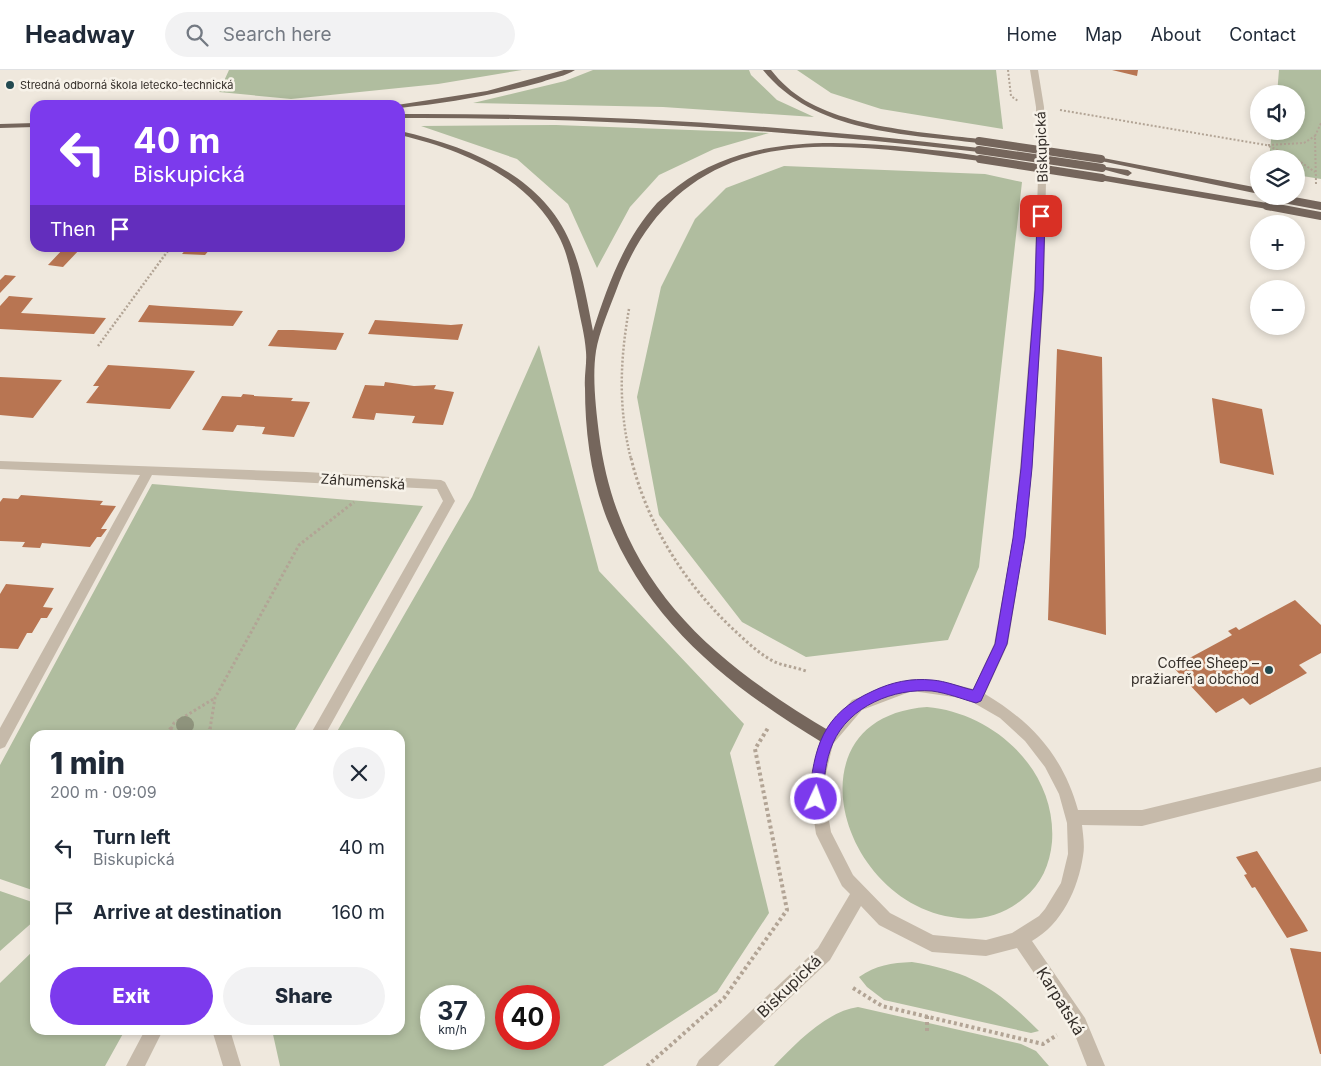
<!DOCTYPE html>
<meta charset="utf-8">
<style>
:root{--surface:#fff;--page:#f2f2f3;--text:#1f2937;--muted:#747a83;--line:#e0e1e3;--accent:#7c3aed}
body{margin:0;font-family:Inter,sans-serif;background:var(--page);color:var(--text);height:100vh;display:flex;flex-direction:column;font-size:19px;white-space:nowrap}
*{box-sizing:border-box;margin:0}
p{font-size:16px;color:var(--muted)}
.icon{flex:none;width:28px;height:28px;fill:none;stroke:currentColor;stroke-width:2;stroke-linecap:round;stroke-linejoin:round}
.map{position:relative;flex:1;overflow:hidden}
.side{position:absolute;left:30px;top:660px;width:375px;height:305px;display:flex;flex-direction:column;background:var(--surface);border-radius:15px;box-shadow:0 2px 8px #0003}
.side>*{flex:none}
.top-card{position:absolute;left:30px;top:30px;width:375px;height:152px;border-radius:15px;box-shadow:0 2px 8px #0003;background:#7c3aed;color:#fff;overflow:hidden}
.buttons{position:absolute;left:1250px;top:15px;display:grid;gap:10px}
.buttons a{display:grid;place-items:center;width:55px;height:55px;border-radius:50%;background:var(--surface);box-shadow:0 2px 8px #0003;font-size:25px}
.speed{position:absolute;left:420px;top:915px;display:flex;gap:10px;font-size:25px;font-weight:700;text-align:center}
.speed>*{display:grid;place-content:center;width:65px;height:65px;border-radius:50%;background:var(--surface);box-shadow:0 2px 8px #0003;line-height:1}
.speed small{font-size:12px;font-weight:400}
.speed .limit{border:8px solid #d22;background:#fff;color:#111}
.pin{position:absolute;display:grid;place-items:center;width:42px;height:42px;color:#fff;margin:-21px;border-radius:10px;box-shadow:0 2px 8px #0006}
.me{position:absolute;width:55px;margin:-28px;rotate:3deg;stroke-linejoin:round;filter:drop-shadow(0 0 4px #0008)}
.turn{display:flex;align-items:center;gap:18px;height:105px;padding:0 20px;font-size:22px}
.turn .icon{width:65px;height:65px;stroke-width:2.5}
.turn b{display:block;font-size:35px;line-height:42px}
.then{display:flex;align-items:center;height:48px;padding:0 20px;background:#0003;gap:10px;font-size:19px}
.round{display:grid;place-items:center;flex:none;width:52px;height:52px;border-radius:26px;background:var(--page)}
.headline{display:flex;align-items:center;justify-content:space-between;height:85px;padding:0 20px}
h1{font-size:30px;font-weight:800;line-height:38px}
.action{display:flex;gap:10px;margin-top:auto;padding:10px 20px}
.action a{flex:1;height:58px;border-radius:30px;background:var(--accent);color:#fff;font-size:20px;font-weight:800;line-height:58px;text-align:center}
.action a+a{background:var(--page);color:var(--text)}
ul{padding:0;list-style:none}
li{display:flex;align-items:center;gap:15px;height:65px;padding:0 20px}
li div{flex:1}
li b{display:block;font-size:19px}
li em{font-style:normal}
header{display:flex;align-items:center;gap:30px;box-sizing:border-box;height:70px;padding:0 25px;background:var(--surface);border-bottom:1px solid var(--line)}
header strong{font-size:24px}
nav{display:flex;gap:28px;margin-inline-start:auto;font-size:18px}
.search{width:350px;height:45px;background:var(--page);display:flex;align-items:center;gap:12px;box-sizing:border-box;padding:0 18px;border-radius:28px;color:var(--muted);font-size:19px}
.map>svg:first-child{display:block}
</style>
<header>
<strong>Headway</strong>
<div class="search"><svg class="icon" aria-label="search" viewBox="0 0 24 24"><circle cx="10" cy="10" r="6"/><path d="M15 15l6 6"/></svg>Search here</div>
<nav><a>Home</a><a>Map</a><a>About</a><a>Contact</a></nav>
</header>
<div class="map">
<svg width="1321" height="996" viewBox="0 0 1321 996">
<rect width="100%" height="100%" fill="#efe8dd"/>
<!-- green -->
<path fill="#b0bd9f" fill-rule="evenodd" d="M229,0H522L438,14L291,29L219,22Z
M593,0H749L751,5L777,30L814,47L663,37L473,33L565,11Z
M797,0H996L1003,59L881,39L831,23Z
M1279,0H1321V109L1296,105V89H1269L1272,61H1296V24H1277Z
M556,55L769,63L714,79L659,105L630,137L597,198L568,134L517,89L421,56Z
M784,96L985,104L1022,112L979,497L948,570L806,587L742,552L659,445L637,327L661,217L695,149L726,118Z
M539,275L599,501L744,654L730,683L769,843L717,922L603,996H280L272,960H400V665H335L472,427ZM474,926V969H431V926ZM549,926V969H506V926Z
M152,414L423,436L292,665H35V821L0,809V695Z
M927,637C995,643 1057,701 1052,772C1050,794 1041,815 1024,828C1005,844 982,851 958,848C839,836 786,647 927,637Z
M0,821L35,833V850L0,881Z
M35,879V960H125L105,996H0V913Z
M912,892C972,902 997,919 1039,961L1031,963L884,930L867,917L859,907C876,895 891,893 912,892Z
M858,937L1021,974L1036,981L1049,996H774C795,974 827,941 858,937Z"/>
<!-- building -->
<path fill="#b87552" d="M1112,0H1138L1137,6Z
M64,178H81L63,197L48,195Z
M187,178H211L205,185L182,184Z
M5,205L16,206L0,223V210Z
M9,226L33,228L21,243L106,248L94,264L0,259V236Z
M149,235L161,236L243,241L233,256L138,252Z
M375,250L451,255L463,254L458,270L368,264Z
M278,260H293L344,263L336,280L268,276Z
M1057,279L1102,287L1106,565L1048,550Z
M108,295L171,299L195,301L170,339L86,333L99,316H93Z
M0,307L62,310L33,348L0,345Z
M385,312L414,316L436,315L434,319L454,322L443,355L412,353L415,346L376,343L374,350L352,348L365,315L384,316Z
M243,324L254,325V326L293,328L291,331L310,332L294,367L262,364L265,357L237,355L233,362L202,360L222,326L241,327Z
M1212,328L1262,339L1274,405L1220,393Z
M21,425L103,431L100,435L116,436L101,459H107L101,467H97L90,477L42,473L40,478L22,477L25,472L0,471V432L3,428L18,429Z
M6,514L54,518L43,537L53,538L47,548H41L32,563H27L18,579L0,578V524Z
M1295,530L1321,555V583L1299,595L1307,603L1250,635L1243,628L1216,643L1173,597L1232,565L1228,561L1236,557L1239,560Z
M1257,781L1304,854L1308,861L1287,868L1255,817L1252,818L1244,805L1247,804L1236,787Z
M1290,878L1321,882V984H1320Z"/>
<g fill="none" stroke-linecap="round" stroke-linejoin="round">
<!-- path-far3 -->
<path stroke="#b2a495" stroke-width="2" stroke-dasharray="2 2" stroke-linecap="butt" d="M1008,0L1011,26L1018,31
M1060,40L1266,75L1292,86L1315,102
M1268,75L1304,73L1315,66
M1316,114L1315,66L1321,53"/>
<!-- path-far2 -->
<path stroke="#b2a495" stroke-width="2.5" stroke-dasharray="2 2" stroke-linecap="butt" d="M629,239C620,290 618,338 631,389
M98,276L170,178"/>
<!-- path-far1 -->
<path stroke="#b2a495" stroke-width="3" stroke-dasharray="2.5 2.5" stroke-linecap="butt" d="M631,388C647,454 684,513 734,560C746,571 758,583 773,591C783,596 795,597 806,601
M171,659L174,653L215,628
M210,659L215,628L299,475L354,432"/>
<!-- path -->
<path stroke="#b2a495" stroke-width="4" stroke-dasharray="3 3" stroke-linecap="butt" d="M167,665L171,658
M209,665L210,658
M853,918L882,936L1043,974L1057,965
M927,946V962
M647,996L724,928L787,840L755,679L768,658"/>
<!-- minor -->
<path fill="#c6baaa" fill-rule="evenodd" d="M1030,0H1038L1044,37L1046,109L1044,220L1032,398L1025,468L1008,574L985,624C1032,652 1063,686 1078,740H1142L1321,697V711L1142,756L1082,755C1083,765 1085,776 1083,786C1078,819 1062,854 1032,871L1085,948L1105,996H1087L1073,960L1017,878L986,886L932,882L879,855L861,836L830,890L718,996H696L699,990L818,878L850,824L842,816L816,764L809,716L821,666L852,630L912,609L945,612L973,619L994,574L1013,468L1020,398L1034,220L1038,109L1036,37ZM912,621L961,628L974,633L1000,648L1025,671L1045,697L1059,724L1067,753L1068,784L1061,813L1045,839L1039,846L1012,863L986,870L933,865L890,843L853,805L831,762L823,716L833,674L862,640Z
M0,391L306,402L441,410L445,412L455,431L325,665H310L443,431L437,419L152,405L5,677L0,679V658L140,405L0,399Z
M145,960H163L145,996H126Z
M212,960H230L241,996H223Z"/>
<!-- major -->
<path fill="#75665c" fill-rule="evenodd" d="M564,0H575C566,6 552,8 542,12C495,25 448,33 400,38V35H397L487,21Z
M763,0H771C776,6 781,12 787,17C830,57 922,62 979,69L983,71L979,73C905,64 814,63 763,0Z
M400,44C594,43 786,55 979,78L983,80L979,82C786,60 594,47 400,48Z
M35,53V57L0,58V54Z
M400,61C466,76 541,104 570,172C582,199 587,231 593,261C608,214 624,170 657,133C663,127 671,122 678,116C745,65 836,70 915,78C938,81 961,82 983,87V91H980C906,82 815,65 742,89C678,110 638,159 616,221C609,239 599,263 596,281C592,307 596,339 599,364C618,513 711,591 833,663L835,668L833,673L828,675L823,673C729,616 649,554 607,449C591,408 585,362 585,318C584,306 587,294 586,282C585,265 580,248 577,231C572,209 569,185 558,165C527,106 462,80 400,65Z
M1098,87L1259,118V124L1101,91H1098Z
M1099,96L1128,100L1132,103L1128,106L1098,98Z
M1102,105L1267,133L1271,136L1267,139L1099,110V106Z"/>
<!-- major-bridge -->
<path stroke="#75665c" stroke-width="8" d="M979,71L1101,89
M979,80L1102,98
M980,89L1102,108
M1267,126L1321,136
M1267,136L1321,146"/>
</g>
<!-- trees -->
<circle fill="#8f947d" cx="185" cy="655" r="9"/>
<!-- route -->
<path fill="#7c3aed" stroke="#51269a" d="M1041,144L1045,146L1043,220L1032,398L1025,468L1007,574L981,631L976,633C962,629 947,623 932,621C894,618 849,636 833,673C825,691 824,710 823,729L821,734L816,736L811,734L809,729C814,677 822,644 873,621C892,612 911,608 932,610C946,611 960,617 973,620L995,574L1013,468L1021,398L1035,220L1037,146Z"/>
<!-- markers -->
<g fill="#234a51" stroke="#f7f2e9" stroke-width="2">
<circle cx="10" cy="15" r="5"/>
<circle cx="1269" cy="600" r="5"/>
</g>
<g text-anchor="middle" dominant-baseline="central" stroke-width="5" stroke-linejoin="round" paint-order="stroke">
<!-- far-poi labels -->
<g font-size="11" fill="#342e29" stroke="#f7f2e9" text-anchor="start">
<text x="20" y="15">Stredná odborná škola letecko-technická</text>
</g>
<!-- street labels -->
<g font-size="14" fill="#342e29" stroke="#f7f2e9">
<text transform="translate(1041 77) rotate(-92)">Biskupická</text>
<text transform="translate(363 411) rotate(4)">Záhumenská</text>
</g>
<!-- poi labels -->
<g font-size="14" fill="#342e29" stroke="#f7f2e9" text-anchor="end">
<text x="1259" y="592">Coffee Sheep –<tspan x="1259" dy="16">pražiareň a obchod</tspan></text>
</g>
<!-- near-street labels -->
<g font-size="16" fill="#342e29" stroke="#f7f2e9">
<text transform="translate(789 916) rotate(-44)">Biskupická</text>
<text transform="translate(1061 931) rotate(58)">Karpatská</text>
</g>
</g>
</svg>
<div class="buttons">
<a><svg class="icon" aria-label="sound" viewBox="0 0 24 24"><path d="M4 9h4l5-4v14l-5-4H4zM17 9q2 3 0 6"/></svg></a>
<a><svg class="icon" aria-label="layers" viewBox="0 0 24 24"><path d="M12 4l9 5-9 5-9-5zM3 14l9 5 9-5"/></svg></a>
<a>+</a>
<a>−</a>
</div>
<div class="speed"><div>37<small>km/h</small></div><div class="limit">40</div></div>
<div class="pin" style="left:1041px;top:146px;background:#d93025"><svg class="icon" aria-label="arrive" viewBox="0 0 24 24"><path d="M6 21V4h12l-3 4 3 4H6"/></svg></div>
<svg class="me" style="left:816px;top:729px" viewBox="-20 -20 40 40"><circle r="17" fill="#7c3aed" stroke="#fff" stroke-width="3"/><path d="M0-11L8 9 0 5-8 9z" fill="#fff"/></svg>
<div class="top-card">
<div class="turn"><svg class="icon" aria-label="left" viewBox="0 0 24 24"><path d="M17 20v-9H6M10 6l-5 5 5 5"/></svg><div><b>40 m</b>Biskupická</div></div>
<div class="then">Then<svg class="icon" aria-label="arrive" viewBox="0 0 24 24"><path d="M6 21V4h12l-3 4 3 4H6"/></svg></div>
</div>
<section class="side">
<div class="headline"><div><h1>1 min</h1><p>200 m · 09:09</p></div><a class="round"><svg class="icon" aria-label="close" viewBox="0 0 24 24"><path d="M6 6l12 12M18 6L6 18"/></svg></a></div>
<ul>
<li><svg class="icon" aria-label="left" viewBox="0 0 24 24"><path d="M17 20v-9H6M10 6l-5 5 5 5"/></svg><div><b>Turn left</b><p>Biskupická</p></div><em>40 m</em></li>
<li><svg class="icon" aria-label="arrive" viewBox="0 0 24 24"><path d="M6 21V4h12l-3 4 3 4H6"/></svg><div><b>Arrive at destination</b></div><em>160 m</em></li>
</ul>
<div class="action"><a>Exit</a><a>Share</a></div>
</section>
</div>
